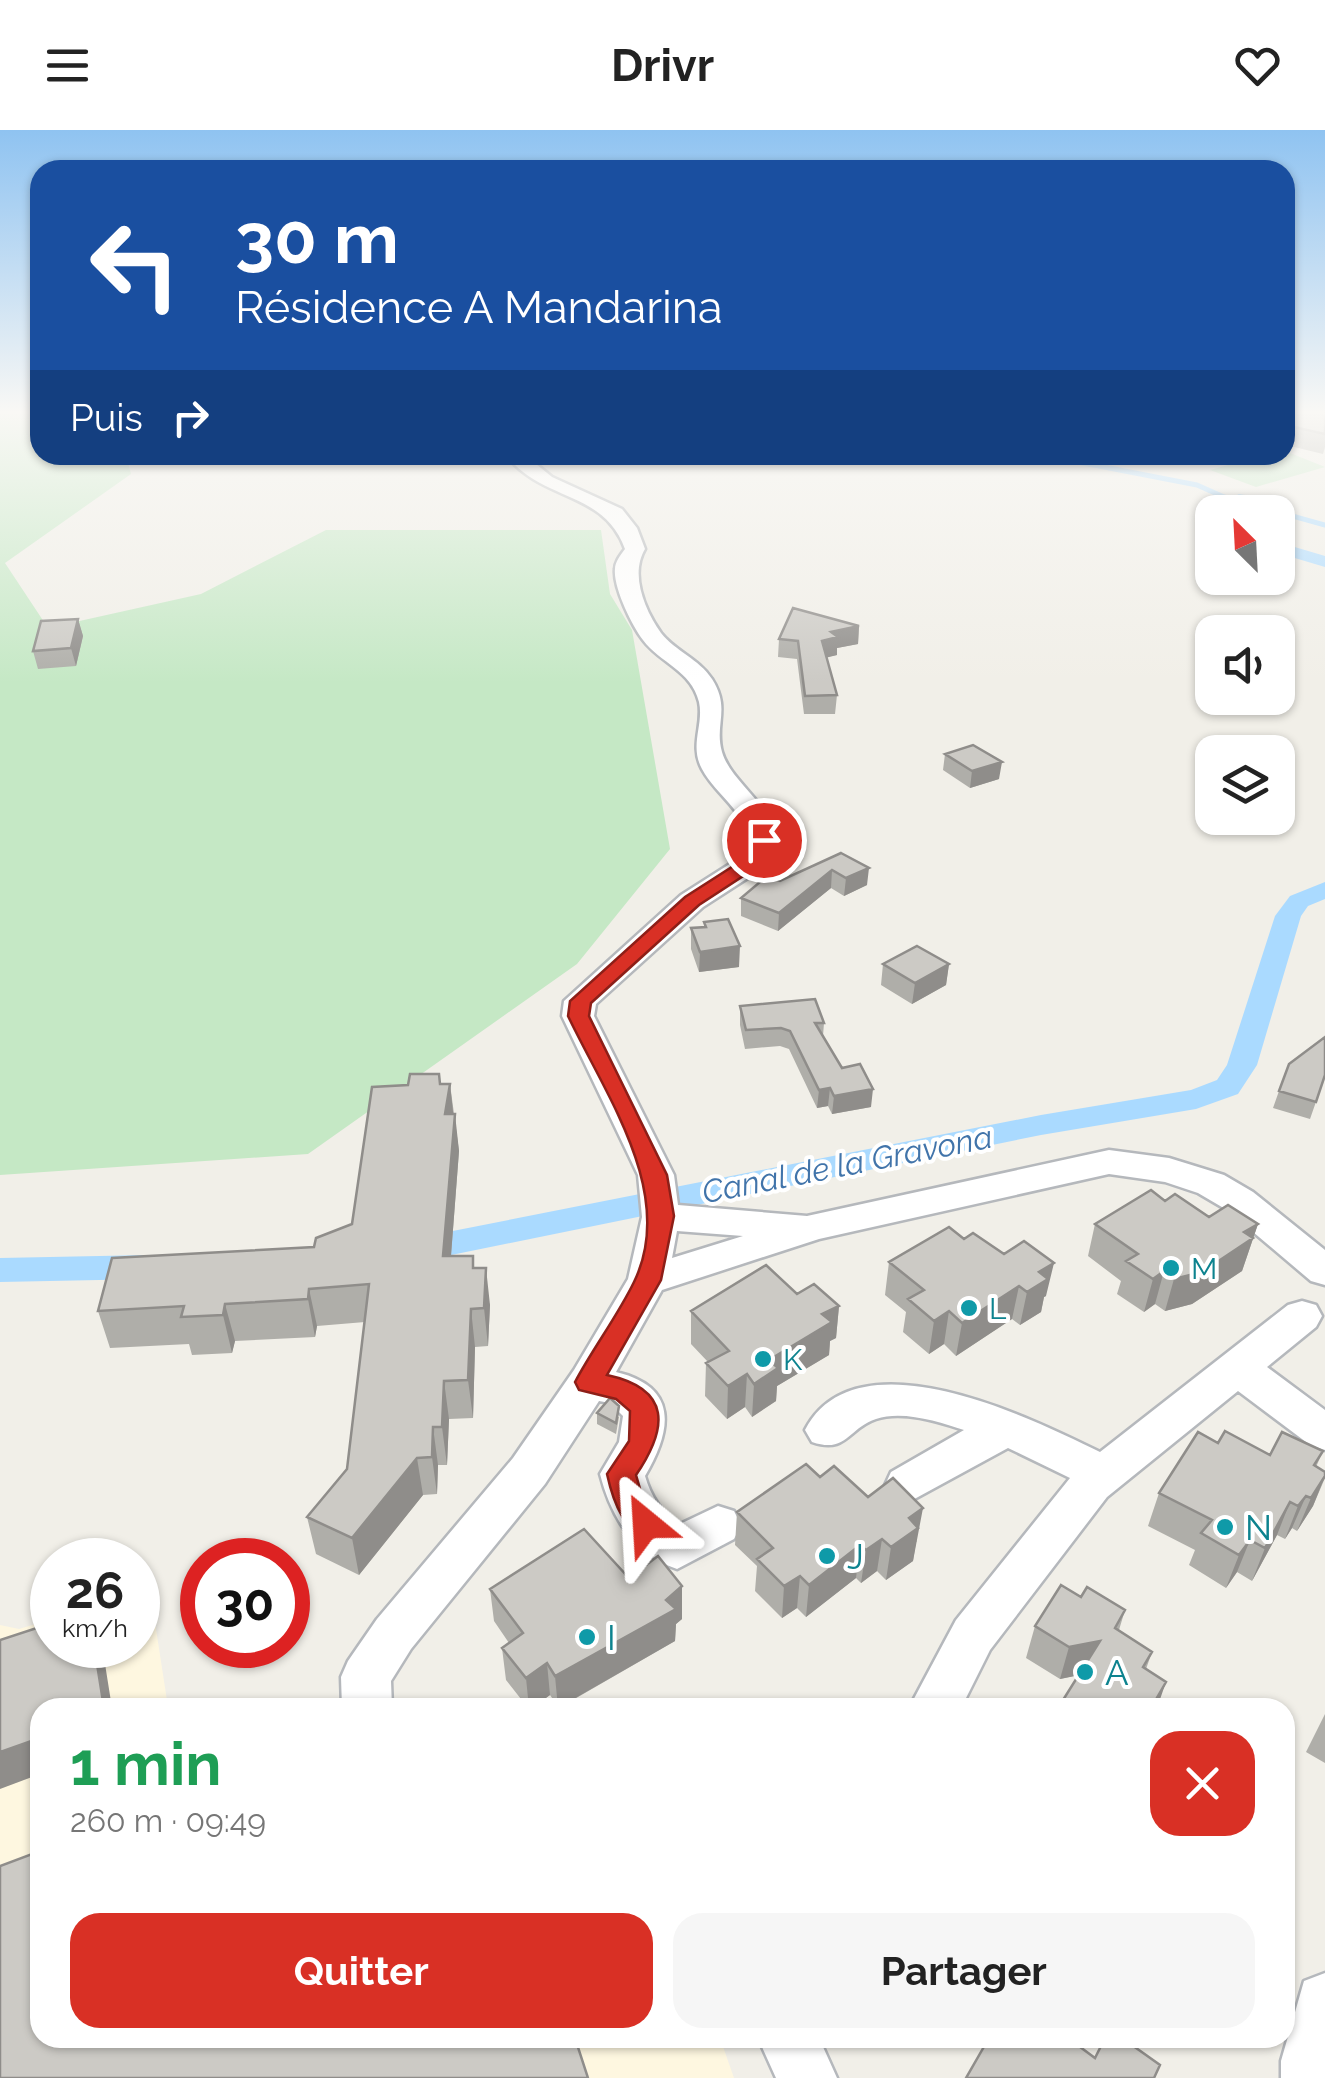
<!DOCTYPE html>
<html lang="fr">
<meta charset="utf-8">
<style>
:root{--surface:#fff;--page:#f6f6f6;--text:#222;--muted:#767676;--accent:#d93025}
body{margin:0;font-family:Raleway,sans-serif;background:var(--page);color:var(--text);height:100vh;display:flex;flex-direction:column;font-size:38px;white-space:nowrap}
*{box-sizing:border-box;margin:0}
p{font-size:32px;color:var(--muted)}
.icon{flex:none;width:55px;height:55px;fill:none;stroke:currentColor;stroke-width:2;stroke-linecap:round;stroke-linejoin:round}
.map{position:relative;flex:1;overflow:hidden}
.sheet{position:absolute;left:30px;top:1568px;width:1265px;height:350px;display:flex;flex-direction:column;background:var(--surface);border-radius:30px;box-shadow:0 2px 8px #0004}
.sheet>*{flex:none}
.banner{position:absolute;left:30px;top:30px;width:1265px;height:305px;border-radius:30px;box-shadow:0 2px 8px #0004;background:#1a4fa0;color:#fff;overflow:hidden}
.needle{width:65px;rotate:336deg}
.tools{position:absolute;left:1195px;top:365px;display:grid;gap:20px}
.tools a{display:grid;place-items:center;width:100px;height:100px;border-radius:20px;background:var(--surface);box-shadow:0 2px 8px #0004;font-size:50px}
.speed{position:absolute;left:30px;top:1408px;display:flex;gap:20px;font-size:50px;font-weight:700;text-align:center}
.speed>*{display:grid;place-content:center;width:130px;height:130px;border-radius:50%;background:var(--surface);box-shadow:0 2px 8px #0004;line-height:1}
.speed small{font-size:25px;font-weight:400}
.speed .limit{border:15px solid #d22;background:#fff;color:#111}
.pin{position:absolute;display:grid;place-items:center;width:85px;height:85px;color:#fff;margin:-42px;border:5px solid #fff;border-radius:50%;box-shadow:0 2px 10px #0007}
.me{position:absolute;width:110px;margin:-55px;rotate:333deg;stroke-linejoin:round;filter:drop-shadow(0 0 8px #0008)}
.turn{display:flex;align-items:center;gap:35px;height:210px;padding:0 40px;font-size:45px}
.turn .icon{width:130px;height:130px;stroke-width:2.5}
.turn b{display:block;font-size:70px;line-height:85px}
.then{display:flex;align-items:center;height:95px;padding:0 40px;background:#0003;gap:20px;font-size:38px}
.round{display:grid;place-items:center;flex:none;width:105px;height:105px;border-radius:30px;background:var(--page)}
.headline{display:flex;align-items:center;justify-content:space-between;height:170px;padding:0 40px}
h1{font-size:60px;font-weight:700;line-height:75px;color:#1e9e55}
.button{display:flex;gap:20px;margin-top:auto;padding:20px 40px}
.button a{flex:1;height:115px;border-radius:30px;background:var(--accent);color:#fff;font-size:40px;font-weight:700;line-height:115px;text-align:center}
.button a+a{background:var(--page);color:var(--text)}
header{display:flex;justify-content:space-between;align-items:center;height:130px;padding:0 40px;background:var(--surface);font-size:45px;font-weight:700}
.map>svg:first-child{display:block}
</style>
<header><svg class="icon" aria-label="menu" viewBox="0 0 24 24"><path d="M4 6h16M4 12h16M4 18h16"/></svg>Drivr<svg class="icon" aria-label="heart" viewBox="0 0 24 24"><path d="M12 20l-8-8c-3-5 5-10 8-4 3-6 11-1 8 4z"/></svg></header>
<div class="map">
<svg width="1325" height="1948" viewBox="0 0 1325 1948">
<rect width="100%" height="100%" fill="#f1efe8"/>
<!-- commercial -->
<path fill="#fef7e0" d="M150,1460L168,1577L40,1578V1908H720L734,1948H0V1495L19,1499L52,1489V1515H138V1463Z"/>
<!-- green -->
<path fill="#c5e8c5" d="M0,281H40V325H126L131,344L5,433L48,498L201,464L326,400H601L610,464L632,500L670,719L577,834L308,1024L0,1045Z
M1285,321L1325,337L1256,357L1210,340L1264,325H1285Z"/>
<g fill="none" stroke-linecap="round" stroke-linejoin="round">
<!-- stream -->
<path stroke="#aadaff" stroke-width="5" d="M1042,325L1197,355L1224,367L1325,395"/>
<!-- canal -->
<path fill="#aadaff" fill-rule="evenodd" d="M1239,364L1245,365V373L1226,382H1212V387L1206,382Z
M1278,412L1325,426V437L1278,423Z
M1325,752V769L1308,776L1301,786L1257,935L1238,964L1196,979L1041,1005L412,1133L400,1129L395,1121L400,1113L412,1109L1041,985L1191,960L1217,950L1227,935L1275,786L1290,766Z
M149,1125L161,1128L166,1137L161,1146L149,1149L0,1152V1128Z"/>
<!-- street casing -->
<g stroke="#b5b8bc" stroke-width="5">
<path id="street" d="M506,325H525L552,347L622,379L637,398L645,419C630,444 644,479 661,503C675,521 699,529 712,549C731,579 714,594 722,622C732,658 799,692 771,733L703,777L596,874L594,886L674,1045L678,1075L807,1086L1109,1020L1169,1028L1224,1045L1253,1062L1325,1120V1155L1311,1151L1227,1080L1198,1063L1165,1052L1109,1044L819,1109L662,1160L616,1242C679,1257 672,1300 645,1346C651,1367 661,1381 678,1395L718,1376L734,1381L741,1395L734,1409L677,1439C634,1424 611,1387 600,1344L619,1312L623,1286L610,1273L599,1271L545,1354L411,1519L391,1551L392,1578H342L341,1547L348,1531L377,1489L513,1328L574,1240L628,1149L642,1087L638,1045L562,886L564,871L681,765L747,723C755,686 718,669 702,639C689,615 704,595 699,572C691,540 660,533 643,510C632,496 613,457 615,439C615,432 620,426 625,419C604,360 542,372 506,325ZM677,1101L743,1106L672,1128Z
M1302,1171L1316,1175L1322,1186L1316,1197L1267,1237L1325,1280V1320L1310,1315L1238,1261L1107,1367L990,1520L961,1578H909L956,1490L1070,1348L1008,1318L907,1373L891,1368L885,1355L891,1342L964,1300C939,1292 903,1280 876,1289C848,1298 847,1324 812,1312L805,1300C856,1202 1031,1288 1100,1322L1288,1175Z
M1325,1843V1948H1281V1931L1304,1851Z
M758,1908H819L837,1948H776Z"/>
</g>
<!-- street -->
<use href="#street" fill="#fff" fill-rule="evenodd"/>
</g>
<!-- wall -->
<path fill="#afaea9" d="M1285,280H1325V317L1323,324L1290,316Z
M78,489L83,506L76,536L38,539L33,521Z
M859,496L858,514L837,518V525L827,527L837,565L835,584H804L797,529L778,527L779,509Z
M945,624L999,649L970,658L943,640Z
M841,723L867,755L844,766L831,758L778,801L741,786V768Z
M704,792L739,837L699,842L691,819V798L704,797Z
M883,834H949L946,855L912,874L881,855Z
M740,876L824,893L823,906L842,938L871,977L832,984L828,976L817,978L789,919L780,916L745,919L740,895Z
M1325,946L1310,989L1273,978L1279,961Z
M440,954H450L459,1021L451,1126L474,1138L490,1175L488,1216L475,1217L473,1288L449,1289L447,1335H438L437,1364L423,1365L359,1445L316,1424L307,1387L347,1339L365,1192L317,1196L315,1207L235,1211L232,1223L192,1225L189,1214L110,1218L98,1181L314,1117L352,1094Z
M1165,1071L1209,1087L1258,1094L1242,1141L1192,1174L1165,1181L1155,1174L1144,1182L1117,1164L1121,1151L1088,1126L1095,1094Z
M964,1109L1046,1166L1044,1167L1041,1182L1020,1195L1012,1189L956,1226L944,1214L929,1224L903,1202L906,1182L885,1165L889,1132Z
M797,1164L839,1176L836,1208L830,1211L829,1225L777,1256L776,1271L752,1287L745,1277L727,1289L705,1266L706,1233L708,1232L691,1214V1181Z
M597,1283L619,1287L616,1304L597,1294Z
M1218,1313L1270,1325L1323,1321L1316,1337L1325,1342V1348L1313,1376L1297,1401L1292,1398L1285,1409L1277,1405L1252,1451L1237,1442L1226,1458L1189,1435L1195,1420L1148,1396L1159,1363Z
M820,1347L917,1411L916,1412L913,1431L886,1450L877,1441L861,1453L856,1448L806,1487L797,1478L782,1488L755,1461L757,1436L735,1415L737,1382Z
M629,1448L682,1456V1489L676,1494L675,1511L559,1578L550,1565L532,1578H528L506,1550L502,1518L509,1513L494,1491L490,1459Z
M1081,1467L1125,1480L1119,1500L1152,1522L1146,1539L1157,1578H1058L1078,1545L1060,1549L1026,1528L1035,1496Z
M1325,1584V1633L1306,1622Z"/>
<!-- shaded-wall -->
<path fill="#8f8d8a" d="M1294,297L1290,316L1285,317V298Z
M1220,325H1243L1219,330Z
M78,489L83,506L76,536L71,518Z
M859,496L858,514L837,518V525L821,529L822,511L831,502Z
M1002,632L999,649L970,658L972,641Z
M869,738L867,755L844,766L846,748Z
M832,740L831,758L778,801L779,783Z
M740,816L739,837L699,842L700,822Z
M949,834L946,855L912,874L915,853Z
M450,954L454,991L445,984Z
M830,958L828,976L817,978L819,960Z
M873,959L871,977L832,984L834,966Z
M455,984L459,1021L448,1164L443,1126Z
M1258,1094L1242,1141L1192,1174L1165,1181L1174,1149Z
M1054,1133L1046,1166L1044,1167L1041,1182L1020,1195L1027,1162L1039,1142Z
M486,1138L490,1175L488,1216L484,1178Z
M1164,1141L1155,1174L1144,1182L1153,1149Z
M1019,1156L1012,1189L956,1226L962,1193Z
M309,1159L317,1196L315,1207L308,1169Z
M225,1174L235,1211L232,1223L223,1185Z
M839,1176L836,1208L830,1211L829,1225L777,1256L776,1271L752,1287L754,1254L769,1230L822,1184Z
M471,1179L475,1217L473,1288L468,1250Z
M949,1181L944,1214L929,1224L934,1191Z
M747,1244L745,1277L727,1289L728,1256Z
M444,1251L449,1289L447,1335L442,1297Z
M433,1297L438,1335L437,1364L432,1327Z
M417,1328L423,1365L359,1445L352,1408Z
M1325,1346L1313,1376L1297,1401L1311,1368Z
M1306,1366L1292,1398L1285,1409L1298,1376Z
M1290,1372L1277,1405L1252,1451L1265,1418Z
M923,1378L913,1431L886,1450L891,1417L909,1388Z
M882,1409L877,1441L861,1453L866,1420Z
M1250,1410L1237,1442L1226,1458L1239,1425Z
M860,1415L856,1448L806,1487L809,1455Z
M800,1446L797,1478L782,1488L784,1456Z
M682,1456V1489L676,1494L675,1511L558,1578L555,1546L666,1470Z
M1100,1511L1090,1543L1060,1549L1069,1517Z
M94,1515H102L112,1578H104Z
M547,1533L550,1565L532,1578H529L526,1548Z
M1166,1552L1157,1578H1151Z
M40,1608V1644L0,1659V1622Z"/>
<!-- building -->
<path fill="#cccac5" stroke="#8f8d8a" stroke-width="2.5" d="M1285,280H1325V304L1294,297L1285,298Z
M793,478L859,496L831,502L838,507L822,511L837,565L805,566L798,511L779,509Z
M78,489L71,518L33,521L41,491Z
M973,615L1002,632L972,641L945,624Z
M841,723L869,738L846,748L832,740L779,783L741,768L767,746L780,751Z
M728,789L740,816L700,822L691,798L706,797L704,792Z
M917,816L949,834L915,853L883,834Z
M815,869L824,893H815L842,938L860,934L873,959L834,966L830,958L819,960L790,901L781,898L746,900L740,876Z
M1325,907V945L1316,972L1279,961L1289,934Z
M410,944H439L440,954H450L445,984H455L443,1126H473V1138H486L484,1178L471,1179L468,1250L444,1251L442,1297H433L432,1327L417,1328L352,1408L307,1387L347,1339L369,1154L309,1159L308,1169L225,1174L223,1185L181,1187L184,1176L98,1181L112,1128L314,1117L316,1108L352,1094L372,957L408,955Z
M1151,1060L1165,1071L1175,1064L1209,1087L1228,1075L1258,1094L1244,1102L1253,1108L1202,1142L1174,1149L1164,1141L1153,1149L1126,1131L1138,1124L1095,1094Z
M949,1097L964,1109L973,1103L1004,1124L1024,1111L1054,1133L1039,1142L1048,1149L1027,1162L1019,1156L962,1193L949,1181L934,1191L908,1169L924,1160L889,1132Z
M766,1135L797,1164L814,1154L839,1176L822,1184L832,1192L769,1230L778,1238L754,1254L747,1244L728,1256L706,1233L729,1221L691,1181Z
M610,1268L619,1276L616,1293L597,1283Z
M1225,1301L1270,1325L1282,1302L1323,1321L1314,1335L1325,1342V1346L1311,1368L1306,1366L1298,1376L1290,1372L1265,1418L1250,1410L1239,1425L1201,1403L1212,1390L1159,1363L1198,1302L1218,1313Z
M806,1334L820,1347L834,1336L868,1367L893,1348L923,1378L909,1388L918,1398L891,1417L882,1409L866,1420L860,1415L809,1455L800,1446L784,1456L757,1429L773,1418L737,1382Z
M584,1399L629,1448L658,1426L682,1456L666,1470L676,1479L555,1546L547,1533L526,1548L502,1518L523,1503L490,1459Z
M1061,1455L1081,1467L1087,1457L1125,1480L1115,1498L1152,1522L1143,1537L1166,1552L1151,1578H1143L1137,1574L1135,1578H1058L1100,1511L1069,1517L1035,1496Z
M52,1493V1515H94L104,1578H40V1608L0,1622V1510Z
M40,1721V1908H575L588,1948H0V1736Z
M989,1908H1068L1095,1928L1105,1908H1122L1160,1935L1154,1948H966Z"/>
<!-- sky -->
<linearGradient id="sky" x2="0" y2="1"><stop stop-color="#8fc3f1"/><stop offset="0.51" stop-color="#f9f8f5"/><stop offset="1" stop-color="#f9f8f5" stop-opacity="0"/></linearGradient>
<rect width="1325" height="553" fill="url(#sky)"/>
<!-- route -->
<path fill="#d93025" stroke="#8d1f18" stroke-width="2.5" d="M764,704L774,710L768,730L699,775L591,873L589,886L667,1045L674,1086L661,1150L607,1245C672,1259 668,1298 636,1345L641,1362L661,1394L656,1403C626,1414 612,1367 607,1344L629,1311L630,1281L616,1269L579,1260L575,1252C593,1218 617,1187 634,1152C677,1064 606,966 568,886L570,871L685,767L752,724L755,710Z"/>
<!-- markers -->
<g fill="#0f9aa8" stroke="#fff" stroke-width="4">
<circle cx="1171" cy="1138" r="10"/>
<circle cx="969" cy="1178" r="10"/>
<circle cx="763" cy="1229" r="10"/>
<circle cx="1225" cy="1397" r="10"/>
<circle cx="827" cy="1426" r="10"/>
<circle cx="587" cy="1507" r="10"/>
<circle cx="1085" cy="1542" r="10"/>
</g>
<g text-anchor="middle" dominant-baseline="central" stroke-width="8" stroke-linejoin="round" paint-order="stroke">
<!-- culture labels -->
<g font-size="30" fill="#0d838f" stroke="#fff" text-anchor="start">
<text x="1191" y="1138">M</text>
<text x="989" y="1178">L</text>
<text x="783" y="1229">K</text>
</g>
<!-- water labels -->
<g font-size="32" font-style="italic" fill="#4174aa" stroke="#fff">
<text transform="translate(847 1034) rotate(-11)">Canal de la Gravona</text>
</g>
<!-- near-culture labels -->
<g font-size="35" fill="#0d838f" stroke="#fff" text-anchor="start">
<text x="1245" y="1397">N</text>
<text x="847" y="1426">J</text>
<text x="607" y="1507">I</text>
<text x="1105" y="1542">A</text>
</g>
</g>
</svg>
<div class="tools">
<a><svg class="needle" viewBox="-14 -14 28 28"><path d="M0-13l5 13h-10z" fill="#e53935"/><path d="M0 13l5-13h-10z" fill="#767676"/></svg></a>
<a><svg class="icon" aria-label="sound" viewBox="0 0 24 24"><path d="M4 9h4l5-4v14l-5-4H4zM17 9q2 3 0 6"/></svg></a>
<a><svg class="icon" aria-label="layers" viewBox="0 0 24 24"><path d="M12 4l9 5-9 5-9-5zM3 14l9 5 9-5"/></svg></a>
</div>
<div class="speed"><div>26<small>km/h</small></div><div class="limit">30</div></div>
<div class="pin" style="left:764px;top:710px;background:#d93025"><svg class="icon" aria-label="arrive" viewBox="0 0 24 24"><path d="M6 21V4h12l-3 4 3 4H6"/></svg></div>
<svg class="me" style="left:646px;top:1394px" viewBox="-20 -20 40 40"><path d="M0-17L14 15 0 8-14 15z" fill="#d93025" stroke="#fff" stroke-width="4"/></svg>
<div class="banner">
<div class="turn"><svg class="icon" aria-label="left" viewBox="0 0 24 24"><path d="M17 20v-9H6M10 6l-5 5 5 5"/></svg><div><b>30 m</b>Résidence A Mandarina</div></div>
<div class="then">Puis<svg class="icon" aria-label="right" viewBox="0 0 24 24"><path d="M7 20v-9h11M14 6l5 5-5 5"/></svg></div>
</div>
<section class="sheet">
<div class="headline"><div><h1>1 min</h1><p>260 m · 09:49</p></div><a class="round" style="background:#d93025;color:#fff"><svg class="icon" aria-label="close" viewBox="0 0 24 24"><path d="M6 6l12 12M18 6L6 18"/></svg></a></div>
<div class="button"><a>Quitter</a><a>Partager</a></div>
</section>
</div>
